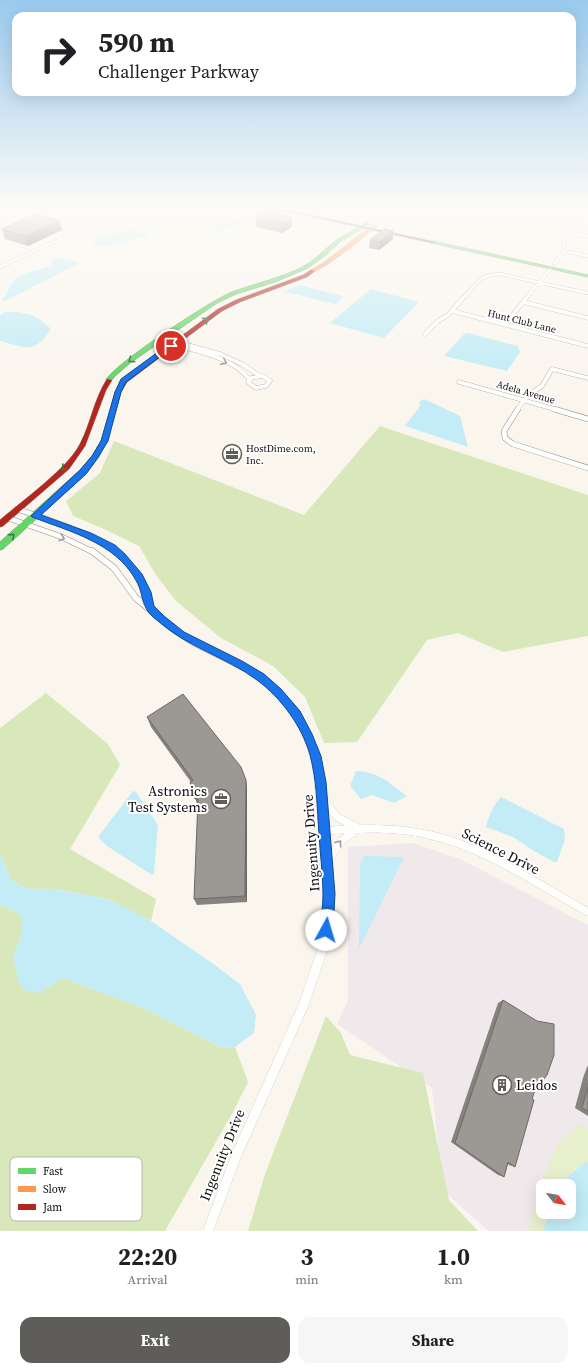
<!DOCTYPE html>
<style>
:root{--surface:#fff;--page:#f6f6f6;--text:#202124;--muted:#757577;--accent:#5f5d5a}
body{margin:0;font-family:"Source Serif 4",serif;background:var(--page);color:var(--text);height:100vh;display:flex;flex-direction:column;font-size:15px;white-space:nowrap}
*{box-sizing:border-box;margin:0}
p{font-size:13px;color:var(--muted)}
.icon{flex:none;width:22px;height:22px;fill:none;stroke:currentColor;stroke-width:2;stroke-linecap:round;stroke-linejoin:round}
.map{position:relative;height:1231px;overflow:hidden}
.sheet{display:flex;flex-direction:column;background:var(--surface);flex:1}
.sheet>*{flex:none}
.banner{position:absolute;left:12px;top:12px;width:564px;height:84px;border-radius:12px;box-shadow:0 4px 16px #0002;background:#fff;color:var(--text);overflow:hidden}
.needle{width:26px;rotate:121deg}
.buttons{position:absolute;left:536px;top:1179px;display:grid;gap:8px}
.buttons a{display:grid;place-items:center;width:40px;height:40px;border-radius:8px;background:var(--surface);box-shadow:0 4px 16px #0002;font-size:20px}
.pin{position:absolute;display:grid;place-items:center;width:34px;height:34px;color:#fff;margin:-17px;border:2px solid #fff;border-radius:50%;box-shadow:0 1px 4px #0007}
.me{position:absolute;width:44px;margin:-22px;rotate:6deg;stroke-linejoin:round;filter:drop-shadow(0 0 3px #0008)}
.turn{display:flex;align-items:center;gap:14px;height:84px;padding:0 20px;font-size:18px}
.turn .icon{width:52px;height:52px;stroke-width:2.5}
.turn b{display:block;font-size:28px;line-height:34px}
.eta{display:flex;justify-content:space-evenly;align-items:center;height:68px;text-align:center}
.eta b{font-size:24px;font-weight:700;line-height:28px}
.cta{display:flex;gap:8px;margin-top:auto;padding:8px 20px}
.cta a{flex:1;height:46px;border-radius:12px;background:var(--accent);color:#fff;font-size:16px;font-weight:700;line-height:46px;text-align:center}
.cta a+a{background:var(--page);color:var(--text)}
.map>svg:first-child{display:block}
</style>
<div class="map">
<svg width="588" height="1231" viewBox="0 0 588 1231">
<rect width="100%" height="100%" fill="#faf6ee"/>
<!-- industrial -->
<path fill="#f0e9ec" d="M413,843L460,859L588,925V1161L543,1186V1212L540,1231H489L443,1191L432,1088L337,1024L348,1000V847Z"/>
<!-- green -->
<path fill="#e7efcd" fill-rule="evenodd" d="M580,1124L588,1129V1231H528L538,1188L558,1144ZM543,1186H569V1212H543Z"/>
<!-- forest -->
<path fill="#d8e8ba" d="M380,426L588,495V636L503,652L458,633L427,640L357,742L324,743L305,697L273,666L221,638L176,601L156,575L139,546L104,529L73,516L66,501L100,473L114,441L304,515Z
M46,693L108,744L120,765L70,849L156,899L151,921L110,900L67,891L24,888L11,880L0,854V728Z
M0,905L7,907L22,916V935L13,956L38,993L63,978L146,1009L222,1048L235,1047L248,1082L233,1112L165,1231H0Z
M326,1016L341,1033L350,1055L423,1073L449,1200L478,1231H248L265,1174Z"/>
<!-- water -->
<path fill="#c3ecf6" d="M235,218L244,220L221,232L212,230Z
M128,230L143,231L149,236C137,237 132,242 122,244C112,246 102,246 93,245V243L98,240L96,236C107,236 117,232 128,230Z
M51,257H57L80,263L5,301L2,300C7,295 8,289 12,283C19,273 39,270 50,266L52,263Z
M299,285L343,296L336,304C318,301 301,294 283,292Z
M371,289L419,302L384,338L330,323Z
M5,312C25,311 37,315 51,329C35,354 26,348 0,341V315Z
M468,333L518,346L520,352L507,371L444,356L464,334Z
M424,399L460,416L468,447L405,426L420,406L419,402Z
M356,771C380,772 389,783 407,796L394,803L372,795L361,799L350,786Z
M133,791L136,792L158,825L154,873L152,875L107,846L98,837Z
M501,797L564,829L565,839L557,862H554L534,851L513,837L486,827C489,816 493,805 501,797Z
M0,854L11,880L24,888L67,891L110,900L151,921L212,963L240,984L256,1015L254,1033L235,1047L222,1048L146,1009L63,978L38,993L26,991L19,984L13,956L22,935V916L7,907L0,905Z
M364,856L404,857L359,949L360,864Z
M588,1162V1231H543L549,1212H569V1186H558L559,1184L583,1164Z"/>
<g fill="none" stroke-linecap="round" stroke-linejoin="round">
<!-- street-far5 casing -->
<g stroke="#93918d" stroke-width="3.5">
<path id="street-far5" d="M421,207L443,209L449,213L423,236
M127,208L147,213
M440,222L459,225
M571,233L588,236
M564,251L588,256
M554,264L564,251V242L576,226
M0,267L130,207
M464,297C476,284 481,274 500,274L588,293
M527,297L551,268"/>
</g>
<!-- street-far4 casing -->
<g stroke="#93918d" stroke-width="4.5">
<path id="street-far4" d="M523,302L588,318
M452,311L588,346
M505,324L528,296
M425,334L438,321L448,315L465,296
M163,338L220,354L242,364L260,376
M177,343L180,346C203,353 234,359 249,379
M263,376L270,381L266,386L256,388L248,382L251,378Z
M459,382L558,410
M517,410L528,395L542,386L552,369L588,378"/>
</g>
<!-- street-far3 casing -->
<g stroke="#93918d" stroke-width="6">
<path id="street-far3" d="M518,409L504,431L505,438L513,444L588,468
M554,409L588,419
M17,509C52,521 85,531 116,552
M8,518L62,537L93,552"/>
</g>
<!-- street-far2 casing -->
<g stroke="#93918d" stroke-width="7">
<path id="street-far2" d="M92,551L114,568L136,598L176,631L193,642L247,669L272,687L294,712L304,730
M115,551C134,565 143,585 150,607"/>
</g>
<!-- street-far1 casing -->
<g stroke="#93918d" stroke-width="8">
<path id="street-far1" d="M304,729L314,755L317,771L329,885L327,924L322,952
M322,798L337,817L358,828
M324,831C360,828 395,827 430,835C487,848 537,884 588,912
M329,864C334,848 341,839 356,831"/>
</g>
<!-- street casing -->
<g stroke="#93918d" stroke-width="10">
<path id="street" d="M208,1231L237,1154L304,1004L322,951"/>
</g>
<!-- fast casing -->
<g stroke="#898784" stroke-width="1">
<path id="fast" d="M366,223L370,224L340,242L326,255L308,268L275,282L236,294L217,303L130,363L114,377L111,381L106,380C114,364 213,299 232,292C256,283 282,278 304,266C317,259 326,247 337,240C346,233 357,229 366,223Z
M433,241L588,275V277L431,243Z
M114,405L117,407L107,441L99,457L86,474L3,549L0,550V542L80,470L92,456L101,441L111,407Z"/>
</g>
<!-- slow casing -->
<g stroke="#898784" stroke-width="1">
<path id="slow" d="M373,225L377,226C368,234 321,272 311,272V270L323,263Z"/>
</g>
<!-- jam casing -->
<g stroke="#898784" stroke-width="1">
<path id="jam" d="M267,207H274L435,242L433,243Z
M311,270L315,271L307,277L240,302L222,311L127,382L121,392L117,407L114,409L111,407L115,392L122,380L218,309L236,300L303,275Z
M107,379L112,380L106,390L85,446L69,469L3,526L0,527V520C22,501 68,468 80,444C91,423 94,399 107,379Z"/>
</g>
<!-- street-far5 -->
<use href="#street-far5" stroke="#fefefc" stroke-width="3"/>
<!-- street-far4 -->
<use href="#street-far4" stroke="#fefefc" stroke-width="4"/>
<!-- street-far3 -->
<use href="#street-far3" stroke="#fefefc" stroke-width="5"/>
<!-- street-far2 -->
<use href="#street-far2" stroke="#fefefc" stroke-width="6"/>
<!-- street-far1 -->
<use href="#street-far1" stroke="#fefefc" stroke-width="8"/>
<!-- street -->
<use href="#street" stroke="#fefefc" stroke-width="10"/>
<!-- fast -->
<use href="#fast" fill="#63d668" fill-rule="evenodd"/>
<!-- slow -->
<use href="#slow" fill="#ff974d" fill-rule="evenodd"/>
<!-- jam -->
<use href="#jam" fill="#b3261e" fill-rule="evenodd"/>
</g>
<!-- wall -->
<path fill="#86837f" d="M279,207H281V214L292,227L282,233L256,227V218Z
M60,221L62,230L28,246L5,239L2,229Z
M393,231V239L379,250L369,248L370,240Z
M147,717L246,780L247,789V902L197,905L194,899L198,808L191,782L151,727Z
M503,1000L532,1099L515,1167L509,1165L508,1164L504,1177L498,1175L451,1142L498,1003Z
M588,1066V1116L575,1108L583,1078L587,1067Z"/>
<!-- shaded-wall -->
<path fill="#6d6a68" d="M281,207V216L275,212Z
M292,218V227L282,233V223Z
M60,221L62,230L28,246L25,236Z
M393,231V239L379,250L380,242Z
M246,780L247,789V902L245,896Z"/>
<!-- building -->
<path fill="#9c9894" stroke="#6d6a68" d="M279,207H281L275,212L292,218L282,223L256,218L269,210Z
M36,214L60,221L25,236L2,229Z
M384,229L393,231L380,242L370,240Z
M183,694L241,767L246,780L245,896L194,899L198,799H195L190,782L193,780L147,717Z
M503,1000L537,1021L554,1024V1055L547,1075L534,1093L532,1099L534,1100L515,1167L508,1162L504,1177L455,1143Z
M588,1087V1111L582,1108Z"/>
<!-- one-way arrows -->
<defs><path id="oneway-chevron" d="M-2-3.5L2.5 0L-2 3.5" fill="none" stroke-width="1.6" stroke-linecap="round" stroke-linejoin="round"/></defs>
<g stroke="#3b7b3e">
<use href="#oneway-chevron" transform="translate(206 320) rotate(-36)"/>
<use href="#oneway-chevron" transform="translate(131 360) rotate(144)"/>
<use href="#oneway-chevron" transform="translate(64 468) rotate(135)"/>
<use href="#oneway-chevron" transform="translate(12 536) rotate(-42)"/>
</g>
<g stroke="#9d9d9c">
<use href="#oneway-chevron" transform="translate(224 362) rotate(26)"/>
<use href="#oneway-chevron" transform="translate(62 538) rotate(20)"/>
<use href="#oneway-chevron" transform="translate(339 843) rotate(-52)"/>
</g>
<!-- sky -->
<linearGradient id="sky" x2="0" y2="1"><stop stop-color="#99caee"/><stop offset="0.55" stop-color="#fdfbf7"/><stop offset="1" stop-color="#fdfbf7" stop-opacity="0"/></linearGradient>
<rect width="588" height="379" fill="url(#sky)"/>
<!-- route -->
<path fill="#1a73e8" stroke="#114b97" d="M169,344L174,346L126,382L121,392L108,441L98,457L86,474L41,515L91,533L115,545L125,554L142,574L151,592L154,606L164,616L184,632L242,661L264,674L281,689L300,711L312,734L321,756L326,782L335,894L333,930L331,935L326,937L322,935L320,930C321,918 323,906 323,894C323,874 320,854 319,834C317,808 317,781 310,755C302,726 281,698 257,680C226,657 187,647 158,621C154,618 148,613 146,608C141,599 142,590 136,580C114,542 71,532 32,517L31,516L80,470L92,456L101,441L115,392L121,379Z"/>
<!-- icons -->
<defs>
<g id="office-ring" transform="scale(1)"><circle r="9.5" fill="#fff" stroke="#5f5d5a" stroke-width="1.5"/><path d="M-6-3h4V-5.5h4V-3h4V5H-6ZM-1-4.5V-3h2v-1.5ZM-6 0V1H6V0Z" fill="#5f5d5a"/></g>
<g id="building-ring" transform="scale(1)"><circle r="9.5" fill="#fff" stroke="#5f5d5a" stroke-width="1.5"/><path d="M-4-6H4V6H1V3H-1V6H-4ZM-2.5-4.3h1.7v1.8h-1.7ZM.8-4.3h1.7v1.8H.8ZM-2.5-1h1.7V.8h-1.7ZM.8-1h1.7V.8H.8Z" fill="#5f5d5a"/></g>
</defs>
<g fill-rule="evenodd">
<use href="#office-ring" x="232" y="454"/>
<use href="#office-ring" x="221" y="799"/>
<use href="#building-ring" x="502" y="1085"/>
</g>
<g text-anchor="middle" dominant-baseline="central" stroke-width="4" stroke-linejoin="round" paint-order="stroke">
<!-- far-street labels -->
<g font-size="10" fill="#0b0b0b" stroke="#fff">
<text transform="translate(522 321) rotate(14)">Hunt Club Lane</text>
<text transform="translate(526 392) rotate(16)">Adela Avenue</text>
</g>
<!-- far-poi labels -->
<g font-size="10" fill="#0b0b0b" stroke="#fff" text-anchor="start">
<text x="246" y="448">HostDime.com,<tspan x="246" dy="12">Inc.</tspan></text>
</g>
<!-- near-poi labels -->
<g font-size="14" fill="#0b0b0b" stroke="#fff" text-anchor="end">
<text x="207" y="791">Astronics<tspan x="207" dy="16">Test Systems</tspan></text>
<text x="516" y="1085" text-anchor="start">Leidos</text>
</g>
<!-- near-street labels -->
<g font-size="14" fill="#0b0b0b" stroke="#fff">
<text transform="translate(311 843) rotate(-94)">Ingenuity Drive</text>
<text transform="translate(501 851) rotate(27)">Science Drive</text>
<text transform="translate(222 1155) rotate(-68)">Ingenuity Drive</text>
</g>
</g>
<!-- legend -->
<rect x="10" y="1157" width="132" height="64" rx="6" fill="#fff" stroke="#b6b6b6" stroke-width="1"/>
<rect x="18" y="1168" width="18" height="6" fill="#63d668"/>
<rect x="18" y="1186" width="18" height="6" fill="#ff974d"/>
<rect x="18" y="1204" width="18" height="6" fill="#b3261e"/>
<g font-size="11" fill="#0b0b0b">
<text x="43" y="1175">Fast</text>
<text x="43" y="1193">Slow</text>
<text x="43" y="1211">Jam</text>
</g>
</svg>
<div class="buttons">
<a><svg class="needle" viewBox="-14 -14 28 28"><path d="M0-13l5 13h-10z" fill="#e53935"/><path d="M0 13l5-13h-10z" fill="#757577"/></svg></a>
</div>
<div class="pin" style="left:171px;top:346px;background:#d93025"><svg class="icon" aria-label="arrive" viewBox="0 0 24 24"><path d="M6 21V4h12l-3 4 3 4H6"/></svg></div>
<svg class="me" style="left:326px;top:930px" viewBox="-20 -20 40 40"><circle r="19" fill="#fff"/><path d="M0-13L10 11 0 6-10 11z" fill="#1a73e8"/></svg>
<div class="banner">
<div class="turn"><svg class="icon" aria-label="right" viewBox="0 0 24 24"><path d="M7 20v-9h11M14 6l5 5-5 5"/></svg><div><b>590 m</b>Challenger Parkway</div></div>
</div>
</div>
<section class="sheet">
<div class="eta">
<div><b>22:20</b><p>Arrival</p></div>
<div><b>3</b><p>min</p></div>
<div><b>1.0</b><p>km</p></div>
</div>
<div class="cta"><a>Exit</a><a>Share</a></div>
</section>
